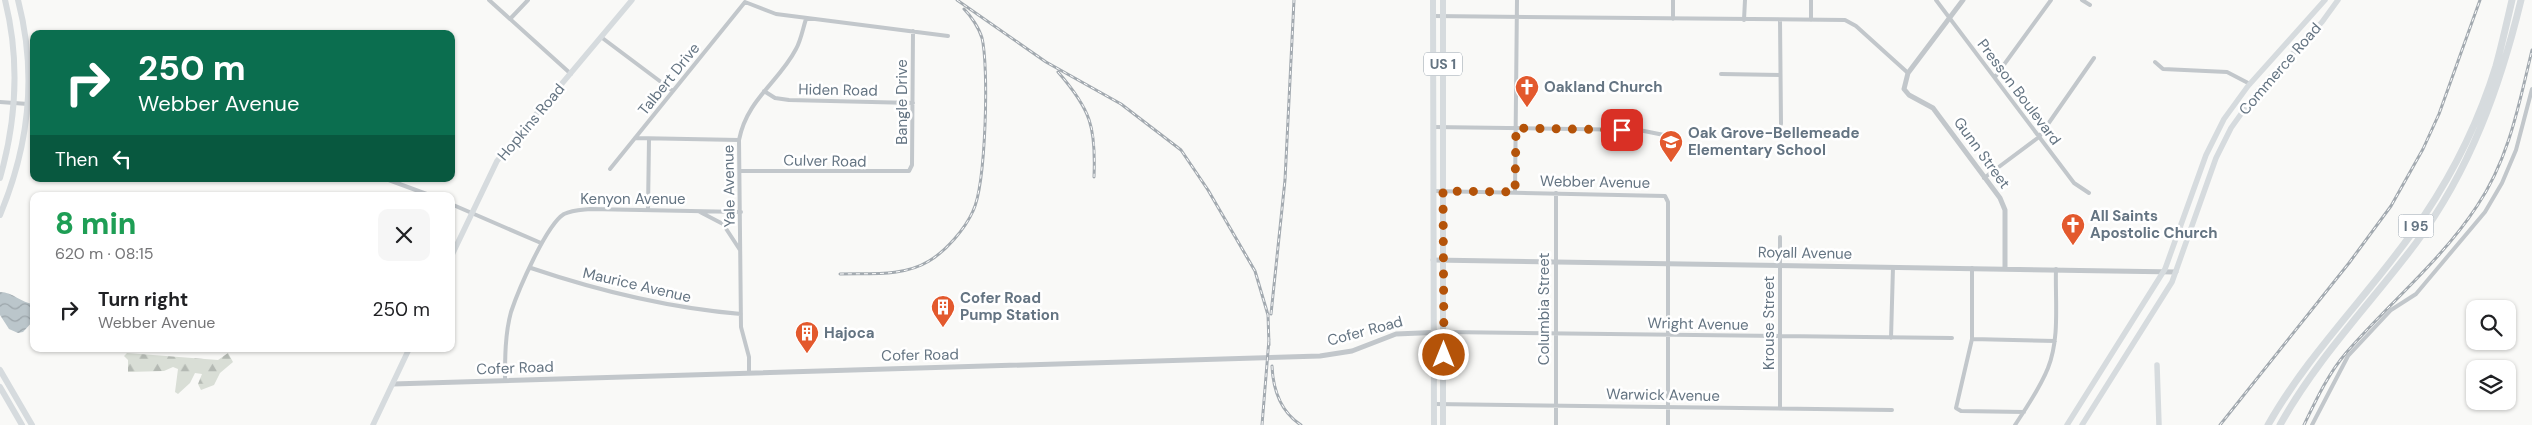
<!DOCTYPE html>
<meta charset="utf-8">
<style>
:root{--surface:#fff;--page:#f6f6f6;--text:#202124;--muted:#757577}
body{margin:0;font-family:"DM Sans",sans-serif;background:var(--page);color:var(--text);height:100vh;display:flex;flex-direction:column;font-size:19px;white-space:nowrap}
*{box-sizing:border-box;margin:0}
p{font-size:16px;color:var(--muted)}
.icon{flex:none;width:28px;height:28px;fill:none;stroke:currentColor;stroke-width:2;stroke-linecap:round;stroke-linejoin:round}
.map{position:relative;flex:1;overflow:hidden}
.sheet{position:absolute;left:30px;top:192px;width:425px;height:160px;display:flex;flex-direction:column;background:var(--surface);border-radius:10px;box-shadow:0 1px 4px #0004}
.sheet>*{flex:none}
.hud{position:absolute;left:30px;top:30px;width:425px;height:152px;border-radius:10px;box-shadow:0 1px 4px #0004;background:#0b6e4f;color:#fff;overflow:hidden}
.buttons{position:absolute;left:2466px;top:300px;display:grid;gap:10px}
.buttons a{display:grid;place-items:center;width:50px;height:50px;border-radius:10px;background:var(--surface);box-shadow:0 1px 4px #0004;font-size:25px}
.pin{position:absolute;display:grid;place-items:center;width:42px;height:42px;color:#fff;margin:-21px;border-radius:10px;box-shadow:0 2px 8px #0006}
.me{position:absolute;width:55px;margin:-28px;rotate:0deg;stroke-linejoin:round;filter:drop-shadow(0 0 4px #0008)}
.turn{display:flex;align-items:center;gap:18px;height:105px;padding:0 25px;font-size:22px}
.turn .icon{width:65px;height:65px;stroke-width:2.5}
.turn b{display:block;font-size:35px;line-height:42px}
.then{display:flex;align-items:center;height:48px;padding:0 25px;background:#0003;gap:10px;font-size:19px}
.round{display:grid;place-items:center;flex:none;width:52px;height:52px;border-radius:10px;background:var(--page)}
.summary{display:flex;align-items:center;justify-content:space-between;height:85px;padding:0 25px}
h1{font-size:30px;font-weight:800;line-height:38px;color:#1e9e55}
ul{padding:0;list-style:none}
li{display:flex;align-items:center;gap:15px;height:65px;padding:0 25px}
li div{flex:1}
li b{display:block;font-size:19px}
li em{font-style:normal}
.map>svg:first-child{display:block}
</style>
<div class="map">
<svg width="2532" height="425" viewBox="0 0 2532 425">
<defs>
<pattern id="forest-firs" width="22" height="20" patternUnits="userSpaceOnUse" patternTransform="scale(1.25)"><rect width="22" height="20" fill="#d9ded6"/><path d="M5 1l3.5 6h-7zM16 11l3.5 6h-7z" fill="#b4b9b3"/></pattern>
<pattern id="water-waves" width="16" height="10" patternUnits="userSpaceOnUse" patternTransform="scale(1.25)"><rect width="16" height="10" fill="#bbc6cb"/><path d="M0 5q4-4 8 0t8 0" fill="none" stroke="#9ca5aa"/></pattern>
</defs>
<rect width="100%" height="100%" fill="#f9f9f7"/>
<!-- forest -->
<path fill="url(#forest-firs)" d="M127,353L218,360L228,353L233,362L220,373L214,385L201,390L198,384L202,374L195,373L190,383L178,394L175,392L178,369L173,367L164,371L128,372V360L124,356Z"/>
<!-- water -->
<path fill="url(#water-waves)" d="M0,292C13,292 21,303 34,304V320L23,332L18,333L9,329L0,315Z"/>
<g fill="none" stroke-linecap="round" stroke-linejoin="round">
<!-- minor -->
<path stroke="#c2c7cb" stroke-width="4" d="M489,0L571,74
M1811,0V20
M1936,0L2074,183L2089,193
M2082,0L2090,5
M1433,16L1845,20L1856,26L1908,73
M510,19L528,0
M1673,19V0
M1744,20L1745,0
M1780,20L1781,124
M601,37L673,91
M2155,62L2163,69L2227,72L2250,84
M1721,74L1780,75
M1995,77L2051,0
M764,91L775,98L789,100L913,103
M0,102L28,104
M1433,127L1639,130L1664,135
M635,138L739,140
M610,169L745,2L776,14L948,36
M741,171H909L912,165L913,31
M1984,178L2039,137L2094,58
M386,179L432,196
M1433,191L1665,196L1668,202V425
M1515,192L1517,0
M1556,193V425
M451,204L541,243
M648,209L649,139
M700,212L723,224L740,250
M531,268C599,291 670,308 741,314
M1972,268V339L1956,408L1961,411L2024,412
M1444,332L1952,338
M1891,338L1893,267
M1972,339L2055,341
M749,372V357L741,327L739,140C747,99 779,82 796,49C801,40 803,28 806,19
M505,381C505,358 505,334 511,312C518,291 546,225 564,214C572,210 581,210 590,209L741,212
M1434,404L1892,410
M1780,408V237
M2015,425C2027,407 2040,388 2048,368C2060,338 2055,302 2056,269
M2312,425L2348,356L2391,310L2416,294L2485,212L2502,183L2516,150L2532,89"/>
<!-- tertiary -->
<path stroke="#c2c7cb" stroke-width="5" d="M1963,0L1908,73L1904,89L1909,95L1933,108L2000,198L2005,210V268
M1433,260L2176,272
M393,384L1320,356L1352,351L1396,334L1444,332"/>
<!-- secondary -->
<path stroke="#d6dbde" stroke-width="5.5" d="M451,257L497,161L632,0
M2157,365L2159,425
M373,425L409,349
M2067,425L2165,269L2206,155L2224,119L2248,86L2325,0
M2082,425L2172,282L2216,158L2231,128L2256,93L2322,22L2338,0"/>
<!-- primary -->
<path stroke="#d6dbde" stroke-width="6" d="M1433,0L1434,425
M1443,0V425
M0,178C17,118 20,60 5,0
M0,215C29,146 37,73 18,0
M0,370L32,425
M0,387L22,425"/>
<!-- motorway -->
<path stroke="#d6dbde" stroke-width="7" d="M2268,425C2311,349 2376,288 2424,216C2454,171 2480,118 2496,66C2502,44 2507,22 2512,0
M2280,425C2317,358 2371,303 2416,243C2470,170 2500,87 2521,0"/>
<!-- rail casing -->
<g stroke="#a3aab0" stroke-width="3">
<path id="rail" d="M957,0L1046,62L1121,104L1181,150L1208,190L1255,271L1268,315L1269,345
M1058,72C1091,110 1096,127 1094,177
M840,274C869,273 903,277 929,261C946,251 965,229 973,211C986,184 989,67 982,38C979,28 971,16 964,9
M1271,314L1285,180L1294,0
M1272,366C1273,389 1281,412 1301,425
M1262,425L1269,339
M2220,425L2349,263L2391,206L2423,149L2439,114L2480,0
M2304,425C2316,400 2328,374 2346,353C2389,303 2441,261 2477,206C2509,159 2519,104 2532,50"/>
</g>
<!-- rail -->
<use href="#rail" stroke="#fff" stroke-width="1" stroke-dasharray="4" stroke-linecap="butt"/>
</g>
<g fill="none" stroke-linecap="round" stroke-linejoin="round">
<!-- route -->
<path stroke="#b45309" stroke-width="9" stroke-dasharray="0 16.2" d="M1444,355L1443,191L1515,192L1516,128L1622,130"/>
</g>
<!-- icons -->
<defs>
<g id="church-pin" transform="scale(1.25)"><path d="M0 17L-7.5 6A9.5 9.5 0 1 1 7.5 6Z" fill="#e3592d" stroke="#fff"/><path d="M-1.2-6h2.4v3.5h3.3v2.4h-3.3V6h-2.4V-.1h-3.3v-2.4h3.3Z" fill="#fff"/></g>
<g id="school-pin" transform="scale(1.25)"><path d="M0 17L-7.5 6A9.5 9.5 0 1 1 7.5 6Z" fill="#e3592d" stroke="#fff"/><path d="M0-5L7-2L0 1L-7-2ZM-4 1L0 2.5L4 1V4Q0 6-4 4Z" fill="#fff"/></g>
<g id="building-pin" transform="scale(1.25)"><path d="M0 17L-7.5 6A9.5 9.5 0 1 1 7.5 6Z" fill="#e3592d" stroke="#fff"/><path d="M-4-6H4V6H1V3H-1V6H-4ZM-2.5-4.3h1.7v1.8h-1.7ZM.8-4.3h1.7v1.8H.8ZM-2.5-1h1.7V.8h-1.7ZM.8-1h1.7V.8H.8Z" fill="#fff"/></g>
</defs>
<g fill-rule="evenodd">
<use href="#church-pin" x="1527" y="87"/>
<use href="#school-pin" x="1671" y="142"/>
<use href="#church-pin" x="2073" y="225"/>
<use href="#building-pin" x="943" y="307"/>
<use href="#building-pin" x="807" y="333"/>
</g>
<g text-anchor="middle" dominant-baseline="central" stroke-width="5" stroke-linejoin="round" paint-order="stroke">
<!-- shield labels -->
<g fill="#fff" stroke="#929ea8" stroke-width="1">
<rect x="1424" y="52.5" width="38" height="23" rx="4"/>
<rect x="2398.5" y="214.5" width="35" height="23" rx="4"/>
</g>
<g font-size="14" font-weight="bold" fill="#647482">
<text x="1443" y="64">US 1</text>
<text x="2416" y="226">I 95</text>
</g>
<!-- street labels -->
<g font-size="15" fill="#647482" stroke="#fff">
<text transform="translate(2280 69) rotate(-49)">Commerce Road</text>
<text transform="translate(669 79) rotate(-51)">Talbert Drive</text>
<text transform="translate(838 90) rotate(1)">Hiden Road</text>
<text transform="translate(2019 92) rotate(53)">Presson Boulevard</text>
<text transform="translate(902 102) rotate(-90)">Bangle Drive</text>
<text transform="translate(531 122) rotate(-50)">Hopkins Road</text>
<text transform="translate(1982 153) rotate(54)">Gunn Street</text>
<text transform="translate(825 161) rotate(1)">Culver Road</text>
<text transform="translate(1595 182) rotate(1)">Webber Avenue</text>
<text transform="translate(729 186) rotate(-91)">Yale Avenue</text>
<text x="633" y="199">Kenyon Avenue</text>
<text transform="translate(1805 253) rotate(1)">Royall Avenue</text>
<text transform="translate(637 285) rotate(13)">Maurice Avenue</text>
<text transform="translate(1544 309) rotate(-90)">Columbia Street</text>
<text transform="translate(1769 323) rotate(-90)">Krouse Street</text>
<text transform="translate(1698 324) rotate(1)">Wright Avenue</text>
<text transform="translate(1365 331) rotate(-15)">Cofer Road</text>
<text transform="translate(920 355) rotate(-1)">Cofer Road</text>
<text transform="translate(515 368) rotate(-2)">Cofer Road</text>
<text transform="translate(1663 395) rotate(1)">Warwick Avenue</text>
</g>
<!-- poi labels -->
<g font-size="15" font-weight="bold" fill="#647482" stroke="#fff" text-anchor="start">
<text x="1544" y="87">Oakland Church</text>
<text x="1688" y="133">Oak Grove-Bellemeade<tspan x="1688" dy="17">Elementary School</tspan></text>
<text x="2090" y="216">All Saints<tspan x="2090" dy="17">Apostolic Church</tspan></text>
<text x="960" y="298">Cofer Road<tspan x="960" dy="17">Pump Station</tspan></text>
<text x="824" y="333">Hajoca</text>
</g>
</g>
</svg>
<div class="buttons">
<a><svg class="icon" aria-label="search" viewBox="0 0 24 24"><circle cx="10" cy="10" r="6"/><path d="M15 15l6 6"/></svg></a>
<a><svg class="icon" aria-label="layers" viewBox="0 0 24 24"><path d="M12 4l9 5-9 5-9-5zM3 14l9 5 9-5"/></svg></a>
</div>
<div class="pin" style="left:1622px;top:130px;background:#d93025"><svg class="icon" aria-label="arrive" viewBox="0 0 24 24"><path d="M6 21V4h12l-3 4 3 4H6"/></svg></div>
<svg class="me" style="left:1444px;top:355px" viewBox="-20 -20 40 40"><circle r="17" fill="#b45309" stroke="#fff" stroke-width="3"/><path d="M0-11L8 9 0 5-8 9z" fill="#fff"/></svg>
<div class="hud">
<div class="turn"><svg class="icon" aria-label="right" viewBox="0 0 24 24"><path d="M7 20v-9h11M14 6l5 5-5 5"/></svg><div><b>250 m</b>Webber Avenue</div></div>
<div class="then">Then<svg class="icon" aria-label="left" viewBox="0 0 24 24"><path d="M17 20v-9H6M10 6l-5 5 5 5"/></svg></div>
</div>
<section class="sheet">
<div class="summary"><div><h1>8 min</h1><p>620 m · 08:15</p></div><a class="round"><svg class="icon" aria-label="close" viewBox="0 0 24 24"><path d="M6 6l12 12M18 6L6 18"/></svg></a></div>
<ul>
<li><svg class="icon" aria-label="right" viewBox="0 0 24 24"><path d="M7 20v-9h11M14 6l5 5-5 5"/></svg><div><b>Turn right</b><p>Webber Avenue</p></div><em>250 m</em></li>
</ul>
</section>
</div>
